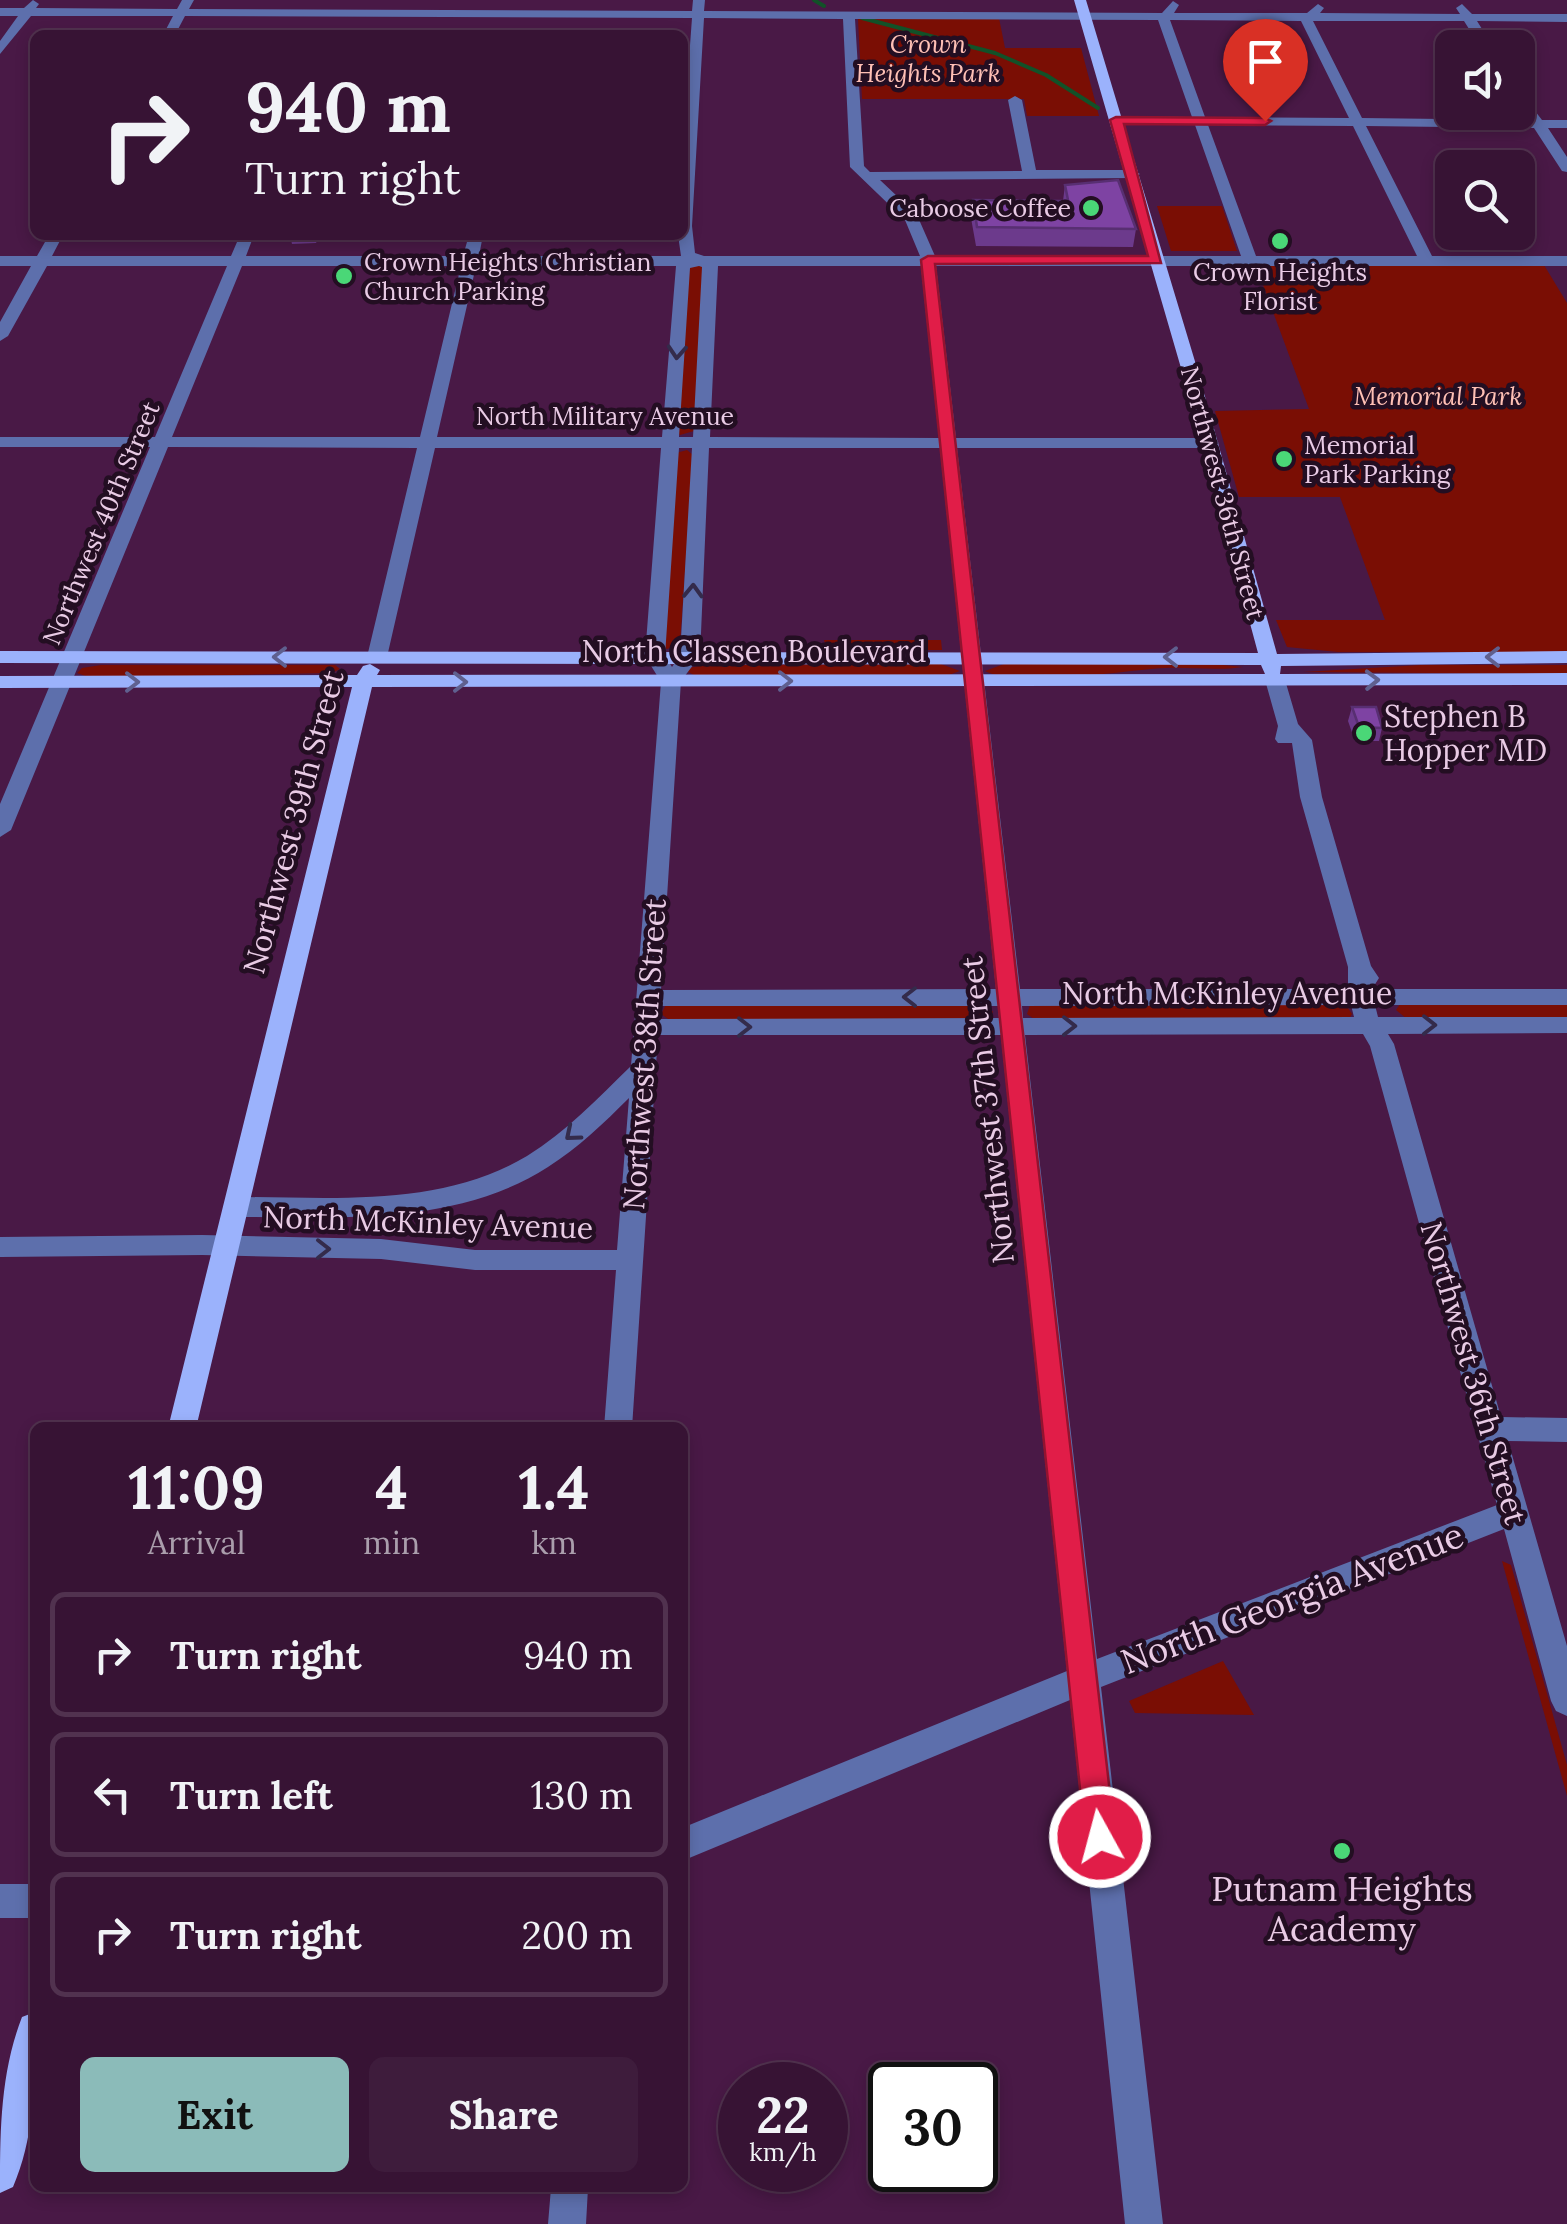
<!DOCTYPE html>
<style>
:root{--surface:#371334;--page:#3e1c3c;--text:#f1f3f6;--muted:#aa9eac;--line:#51324f;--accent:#8bbbb9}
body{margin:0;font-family:Lora,serif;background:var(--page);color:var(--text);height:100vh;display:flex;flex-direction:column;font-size:38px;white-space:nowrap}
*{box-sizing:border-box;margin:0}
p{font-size:32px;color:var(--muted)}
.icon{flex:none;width:55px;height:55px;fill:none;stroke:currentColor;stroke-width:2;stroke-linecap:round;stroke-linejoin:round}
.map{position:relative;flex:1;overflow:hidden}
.drawer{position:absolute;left:30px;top:1422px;width:658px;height:770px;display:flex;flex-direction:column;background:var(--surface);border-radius:15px;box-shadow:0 5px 15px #0003,0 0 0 2px var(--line)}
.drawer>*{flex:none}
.top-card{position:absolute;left:30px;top:30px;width:658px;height:210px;border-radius:15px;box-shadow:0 5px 15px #0003,0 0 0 2px var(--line);background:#371334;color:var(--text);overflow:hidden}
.tools{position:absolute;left:1435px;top:30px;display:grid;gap:20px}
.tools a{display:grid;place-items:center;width:100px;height:100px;border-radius:15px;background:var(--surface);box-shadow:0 5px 15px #0003,0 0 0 2px var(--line);font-size:50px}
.speed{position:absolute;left:718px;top:2062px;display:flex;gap:20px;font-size:50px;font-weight:700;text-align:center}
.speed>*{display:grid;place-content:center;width:130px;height:130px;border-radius:50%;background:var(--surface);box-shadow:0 5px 15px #0003,0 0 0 2px var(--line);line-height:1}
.speed small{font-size:25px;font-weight:400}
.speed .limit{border:5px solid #111;border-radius:15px;background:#fff;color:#111}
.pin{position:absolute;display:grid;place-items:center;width:85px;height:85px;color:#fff;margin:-102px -42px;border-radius:50% 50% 50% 0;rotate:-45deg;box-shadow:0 0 10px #0007}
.pin .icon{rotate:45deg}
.me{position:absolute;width:110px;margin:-55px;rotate:353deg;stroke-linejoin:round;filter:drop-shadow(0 0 8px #0008)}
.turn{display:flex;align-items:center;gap:35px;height:210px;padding:0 50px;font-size:45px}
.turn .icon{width:130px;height:130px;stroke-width:2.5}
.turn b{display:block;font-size:70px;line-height:85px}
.eta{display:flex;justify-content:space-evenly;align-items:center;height:170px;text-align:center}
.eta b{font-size:60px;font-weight:800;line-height:70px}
.primary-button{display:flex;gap:20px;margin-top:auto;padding:20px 50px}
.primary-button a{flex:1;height:115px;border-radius:15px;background:var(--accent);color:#111;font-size:40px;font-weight:800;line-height:115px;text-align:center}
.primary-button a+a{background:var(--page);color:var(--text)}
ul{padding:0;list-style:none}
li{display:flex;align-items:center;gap:30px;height:125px;margin:0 20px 15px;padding:0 30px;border:5px solid var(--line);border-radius:15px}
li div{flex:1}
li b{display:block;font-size:38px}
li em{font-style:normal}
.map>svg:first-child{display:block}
</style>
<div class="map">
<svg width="1567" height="2224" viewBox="0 0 1567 2224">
<rect width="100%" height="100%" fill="#491946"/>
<!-- green -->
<path fill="#7a0e04" d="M999,18L1005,48H1081L1099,116H1027L1024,99H862L858,19Z
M1157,206H1222L1237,251H1171Z
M692,265L703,266L694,431L680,435L676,432L689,268Z
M1544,265L1567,303V652H1338L1287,647L1276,620H1385L1340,497H1239L1215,411L1309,409L1256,266Z
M687,450L693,455L680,644L667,649L662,647L676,453Z
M824,640H941L942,650H827Z
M941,664L960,671L943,677L694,675L688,672L689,668L703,665Z
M1004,664H1214L1243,667C1219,671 1190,667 1165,668C1123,670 1020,689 985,671Z
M101,665H335L340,669L332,673L91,678L77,673L82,668Z
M1421,665H1567V674L1303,672Z
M1567,1003V1020L1407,1019L1396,1010L1400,1004Z
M987,1004L993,1012L988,1020L671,1021L661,1014L666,1005Z
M1030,1005H1346L1352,1014L1349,1019H1034L1027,1014Z
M1502,1561L1511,1565L1567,1765V1796Z
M1223,1661L1254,1715L1135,1713L1129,1701Z"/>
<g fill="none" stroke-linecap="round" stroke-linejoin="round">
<!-- stream -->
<path stroke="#125128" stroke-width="4" d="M814,0L824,6
M862,18L995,53L1046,75L1098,108"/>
<!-- minor -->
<path fill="#5d6fac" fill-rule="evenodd" d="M33,0L39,4L36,8L177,9L182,0H194L189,9L692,11L693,0H705L704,11L1162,13L1173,1L1179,5L1174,13H1307L1318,4L1324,8L1320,13L1460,14L1456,8L1462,4L1472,14H1567V22L1477,21L1494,48H1481L1464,21H1313L1362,118L1529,120L1518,102V89L1542,120H1567V128H1548L1567,157V172L1562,171L1534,128L1366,126L1432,256H1567V266H936L956,438H1210L1219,443L1210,448H957L1020,989H1348V967L1300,797L1292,743H1278L1275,739L1278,726L1265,680L1275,674L1285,680L1298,724L1312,740L1322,797L1371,966L1379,978L1372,989H1567V1005H1375L1378,1017H1567V1033L1388,1034L1394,1044L1501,1417L1567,1418V1442L1508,1441L1567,1646V1716L1556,1711L1551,1701L1504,1529L1101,1687L1163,2224H1125L1070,1700L682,1861V1828L1067,1671L1001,1035H658L632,1428H604L616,1270H475L381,1259L202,1255L0,1257V1237L202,1235L381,1239L475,1250H617L629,1098C604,1123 578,1148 548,1167C456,1226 341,1217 236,1217L227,1214L223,1207L227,1200L236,1197C333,1197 440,1208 527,1156C566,1132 598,1098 631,1066L661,682L645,656L661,448H435L387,657L377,663L367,657L417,448L168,447L11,830L0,837V804L150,447H0V437H155L227,266H47L8,336L0,341V322L31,266H0V256H37L49,235H63L52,256H231L240,235H254L246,256H463L469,235H483L479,256H681L678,235H682V154L692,18L185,16L175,35H163L173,16H31L0,54V41L18,16H0V8H24ZM704,18L843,19L850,167L905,220L920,256H704L695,253L692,226ZM855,19L1158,20L1192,117L1117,116L1110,120L1117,124L1195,125L1241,256H935L917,215L880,180L1133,178L1140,174L1133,170H1036L1022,100L1015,96L1008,100L1022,171L870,172L864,166ZM1170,20L1301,21L1349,118L1205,117ZM1208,125L1353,126L1417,256H1256ZM242,266H461L420,437H172ZM476,266H676L662,437H437ZM699,266L702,267L693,437H679L690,268ZM718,266H921L939,438L710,437ZM679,448H692L680,656L672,667L665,656ZM709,448H940L996,989L661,990L681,681L700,656ZM1351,1005L1354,1017L1023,1018L1022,1006ZM660,1006H998L999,1018L659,1019ZM1363,1034L1370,1046L1497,1505L1097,1659L1025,1035Z
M0,1884H35V1918H0Z
M551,2188H588L586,2224H548Z"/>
<!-- major -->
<path fill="#9bb2fc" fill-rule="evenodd" d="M1074,0H1086L1197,368L1277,654L1567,651V663L1281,666L1280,674L1567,673V685L372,687L196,1428H168L352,687L0,688V676L357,675L363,666L370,664L380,670L377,675L1265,674L1261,665L0,663V651L1258,653L1181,368Z
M35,2012C35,2072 37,2131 13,2187L0,2193C0,2132 0,2074 22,2017Z"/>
</g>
<!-- wall -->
<path fill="#6c3a8c" d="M1065,185L1136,229L1133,247L976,246L971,218L973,200L1063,201Z
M290,235H320L316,243L292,244Z
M1352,707L1382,728L1379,741H1355L1348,721Z"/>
<!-- building -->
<path fill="#7e43a3" stroke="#582f72" stroke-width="2.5" d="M1118,180L1136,229L977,227L973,200L1063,201L1068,200L1065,185Z
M1352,707H1376L1382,728L1359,727Z"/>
<!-- one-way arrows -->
<defs><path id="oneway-chevron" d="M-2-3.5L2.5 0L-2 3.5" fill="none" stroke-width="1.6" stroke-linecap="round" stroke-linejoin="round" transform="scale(2.5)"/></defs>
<g stroke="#342b4b">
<use href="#oneway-chevron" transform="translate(677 352) rotate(94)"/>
<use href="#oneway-chevron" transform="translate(693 591) rotate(-88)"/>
<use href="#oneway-chevron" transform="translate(910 997) rotate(180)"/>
<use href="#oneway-chevron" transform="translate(1429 1025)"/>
<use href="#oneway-chevron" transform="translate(1069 1026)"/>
<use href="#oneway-chevron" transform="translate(744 1027)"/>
<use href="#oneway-chevron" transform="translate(572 1134) rotate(140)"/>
<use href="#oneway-chevron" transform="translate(323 1249)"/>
</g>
<g stroke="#5f608f">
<use href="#oneway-chevron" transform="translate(280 657) rotate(180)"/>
<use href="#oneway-chevron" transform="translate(1171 657) rotate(180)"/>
<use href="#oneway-chevron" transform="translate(1493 657) rotate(-180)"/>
<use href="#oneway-chevron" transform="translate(1372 680) rotate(-1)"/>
<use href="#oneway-chevron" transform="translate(785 681)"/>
<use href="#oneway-chevron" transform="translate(132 682)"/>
<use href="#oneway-chevron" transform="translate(460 682)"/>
</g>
<!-- route -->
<path fill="#e11d48" stroke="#92132f" stroke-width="2.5" d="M1116,117L1265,118L1271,121L1265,125L1124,124L1161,263L935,264L1115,1837L1111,1848L1100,1852L1089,1848L1085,1837L921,260L928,256H1148L1110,120Z"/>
<!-- markers -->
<g fill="#4ad777" stroke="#230e22" stroke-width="4">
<circle cx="1091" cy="208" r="10"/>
<circle cx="1280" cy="241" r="10"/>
<circle cx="344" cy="276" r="10"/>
<circle cx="1284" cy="459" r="10"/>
<circle cx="1364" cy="733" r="10"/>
<circle cx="1342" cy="1851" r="10"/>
</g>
<g text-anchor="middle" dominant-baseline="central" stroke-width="9" stroke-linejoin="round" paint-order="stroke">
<!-- far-park labels -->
<g font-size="25" font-style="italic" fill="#ffc0b5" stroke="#230e22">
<text x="928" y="44">Crown<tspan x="928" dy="29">Heights Park</tspan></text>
<text x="1438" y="396">Memorial Park</text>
</g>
<!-- far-poi labels -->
<g font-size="25" fill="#e9cbe5" stroke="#230e22" text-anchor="start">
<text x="1071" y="208" text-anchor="end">Caboose Coffee</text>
<text x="364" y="262">Crown Heights Christian<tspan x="364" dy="29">Church Parking</tspan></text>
<text x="1280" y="272" text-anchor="middle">Crown Heights<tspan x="1280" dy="29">Florist</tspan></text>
<text x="1304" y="445">Memorial<tspan x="1304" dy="29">Park Parking</tspan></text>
</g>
<!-- far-street labels -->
<g font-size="25" fill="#e9cbe5" stroke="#230e22">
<text x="605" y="416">North Military Avenue</text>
<text transform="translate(1223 493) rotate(75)">Northwest 36th Street</text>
<text transform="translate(101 523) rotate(-67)">Northwest 40th Street</text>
</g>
<!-- street labels -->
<g font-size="30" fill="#e9cbe5" stroke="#230e22">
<text x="754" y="651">North Classen Boulevard</text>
<text transform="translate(293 822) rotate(-75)">Northwest 39th Street</text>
<text x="1227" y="993">North McKinley Avenue</text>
<text transform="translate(644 1054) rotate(-86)">Northwest 38th Street</text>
<text transform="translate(987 1110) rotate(-96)">Northwest 37th Street</text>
<text transform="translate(428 1222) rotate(2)">North McKinley Avenue</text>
<text transform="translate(1474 1373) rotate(74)">Northwest 36th Street</text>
</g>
<!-- poi labels -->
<g font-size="30" fill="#e9cbe5" stroke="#230e22" text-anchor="start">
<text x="1384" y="716">Stephen B<tspan x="1384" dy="34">Hopper MD</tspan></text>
</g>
<!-- near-street labels -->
<g font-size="35" fill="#e9cbe5" stroke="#230e22">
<text transform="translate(1292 1598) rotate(-21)">North Georgia Avenue</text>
</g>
<!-- near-poi labels -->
<g font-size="35" fill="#e9cbe5" stroke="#230e22">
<text x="1342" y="1888">Putnam Heights<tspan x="1342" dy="40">Academy</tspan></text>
</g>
</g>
</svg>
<div class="tools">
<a><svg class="icon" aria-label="sound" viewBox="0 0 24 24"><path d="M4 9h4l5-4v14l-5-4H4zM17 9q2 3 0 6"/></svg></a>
<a><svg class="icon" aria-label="search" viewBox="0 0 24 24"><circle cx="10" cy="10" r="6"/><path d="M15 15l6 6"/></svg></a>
</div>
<div class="speed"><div>22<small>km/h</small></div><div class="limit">30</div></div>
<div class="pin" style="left:1265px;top:121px;background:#d93025"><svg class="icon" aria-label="arrive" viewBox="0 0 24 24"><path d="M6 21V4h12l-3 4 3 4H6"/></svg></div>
<svg class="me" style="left:1100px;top:1837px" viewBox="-20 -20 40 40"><circle r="17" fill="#e11d48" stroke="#fff" stroke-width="3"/><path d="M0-11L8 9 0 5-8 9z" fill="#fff"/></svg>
<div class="top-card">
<div class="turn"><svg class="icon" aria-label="right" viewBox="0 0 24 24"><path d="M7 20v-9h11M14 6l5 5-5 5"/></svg><div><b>940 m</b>Turn right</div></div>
</div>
<section class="drawer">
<div class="eta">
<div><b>11:09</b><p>Arrival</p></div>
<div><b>4</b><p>min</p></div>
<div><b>1.4</b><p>km</p></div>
</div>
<ul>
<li><svg class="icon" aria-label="right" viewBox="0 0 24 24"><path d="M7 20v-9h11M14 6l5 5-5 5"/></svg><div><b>Turn right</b></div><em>940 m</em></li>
<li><svg class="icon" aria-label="left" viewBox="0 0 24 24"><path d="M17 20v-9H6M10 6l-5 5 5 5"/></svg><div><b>Turn left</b></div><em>130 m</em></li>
<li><svg class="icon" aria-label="right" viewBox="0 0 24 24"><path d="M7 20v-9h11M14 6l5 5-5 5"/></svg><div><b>Turn right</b></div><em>200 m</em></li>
</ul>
<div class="primary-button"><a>Exit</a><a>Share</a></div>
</section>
</div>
